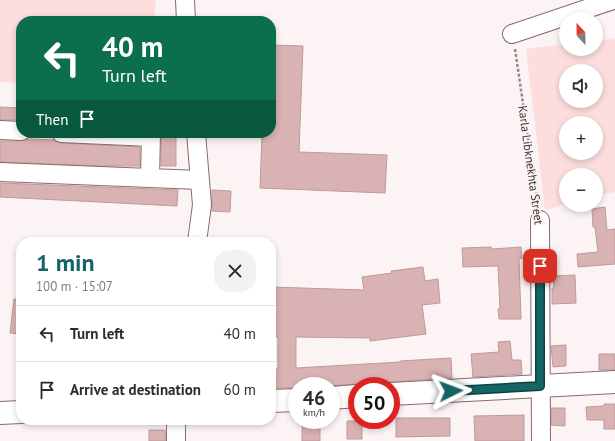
<!DOCTYPE html>
<meta charset="utf-8">
<style>
:root{--surface:#fff;--page:#f2f2f3;--text:#2b2b33;--muted:#7c7c81;--line:#e1e1e2;--accent:#166566}
body{margin:0;font-family:"PT Sans",sans-serif;background:var(--page);color:var(--text);height:100vh;display:flex;flex-direction:column;font-size:15px;white-space:nowrap}
*{box-sizing:border-box;margin:0}
p{font-size:13px;color:var(--muted)}
.icon{flex:none;width:22px;height:22px;fill:none;stroke:currentColor;stroke-width:2;stroke-linecap:round;stroke-linejoin:round}
.map{position:relative;flex:1;overflow:hidden}
.details{position:absolute;left:16px;top:237px;width:260px;height:188px;display:flex;flex-direction:column;background:var(--surface);border-radius:16px;box-shadow:0 2px 6px #0003}
.details>*{flex:none}
.banner{position:absolute;left:16px;top:16px;width:260px;height:122px;border-radius:16px;box-shadow:0 2px 6px #0003;background:#0b6e4f;color:#fff;overflow:hidden}
.needle{width:26px;rotate:338deg}
.tools{position:absolute;left:559px;top:12px;display:grid;gap:8px}
.tools a{display:grid;place-items:center;width:44px;height:44px;border-radius:50%;background:var(--surface);box-shadow:0 2px 6px #0003;font-size:20px}
.speed{position:absolute;left:288px;top:377px;display:flex;gap:8px;font-size:20px;font-weight:700;text-align:center}
.speed>*{display:grid;place-content:center;width:52px;height:52px;border-radius:50%;background:var(--surface);box-shadow:0 2px 6px #0003;line-height:1}
.speed small{font-size:10px;font-weight:400}
.speed .limit{border:6px solid #d22;background:#fff;color:#111}
.pin{position:absolute;display:grid;place-items:center;width:34px;height:34px;color:#fff;margin:-17px;border-radius:8px;box-shadow:0 2px 6px #0006}
.me{position:absolute;width:44px;margin:-22px;rotate:87deg;stroke-linejoin:round;filter:drop-shadow(0 0 3px #0008)}
.turn{display:flex;align-items:center;gap:14px;height:84px;padding:0 20px;font-size:18px}
.turn .icon{width:52px;height:52px;stroke-width:2.5}
.turn b{display:block;font-size:28px;line-height:34px}
.then{display:flex;align-items:center;height:38px;padding:0 20px;background:#0003;gap:8px;font-size:15px}
.round{display:grid;place-items:center;flex:none;width:42px;height:42px;border-radius:16px;background:var(--page)}
.head{display:flex;align-items:center;justify-content:space-between;height:68px;padding:0 20px}
h1{font-size:24px;font-weight:700;line-height:30px;color:var(--accent)}
ul{padding:0;list-style:none}
li{display:flex;align-items:center;gap:12px;height:56px;padding:0 20px;border-top:1px solid var(--line)}
li div{flex:1}
li b{display:block;font-size:15px}
li em{font-style:normal}
.map>svg:first-child{display:block}
</style>
<div class="map">
<svg width="615" height="441" viewBox="0 0 615 441">
<rect width="100%" height="100%" fill="#fcf4f4"/>
<!-- green -->
<path fill="#fdddde" fill-rule="evenodd" d="M0,0H156L154,21H21V83L0,82Z
M615,38V192L596,195V175H566V204L545,210L526,49L566,44V49H596V41ZM566,71H596V101H566ZM566,123H596V153H566Z"/>
<!-- building -->
<path fill="#d9b2b3" stroke="#bf9a9a" d="M271,45L303,46L299,152L387,155L385,193L260,188L262,133H271Z
M0,107L21,108V120H0Z
M161,133H176V166H161Z
M27,139L54,140L61,143L140,147V166H105L0,162V141H20Z
M0,183L178,190L177,206L0,197Z
M212,190L231,191L230,212L212,211Z
M605,207L607,230L615,229V264L578,267L577,254L598,252L595,227H593L592,209Z
M491,247L492,249L521,247L522,258L519,259L521,319H499L498,309H500L498,266L463,267L462,248Z
M423,267L425,281L438,279L440,303L422,305L426,334L370,341V338L296,337V368L400,362V361L451,358L452,378L390,382L383,384L363,385L356,384L329,386H297V388H271V370L278,369V337H271V287L364,290L362,277L392,273L391,271Z
M575,275L576,303L552,304V288H554L553,276Z
M14,299H21V334L10,333Z
M510,341L512,360H521L522,374L473,377L471,354L499,352L498,342Z
M566,345V366L553,367L551,346Z
M599,354H615V370H599Z
M604,404H615V429H604V420H587L586,407L604,406Z
M551,408H565V426L551,425Z
M524,415V441H475L474,416Z
M396,418H450V436L396,437Z
M347,421H362V439H347Z
M302,426H320V441H302Z
M149,430H165L166,441H149Z"/>
<g fill="none" stroke-linecap="round" stroke-linejoin="round">
<!-- minor casing -->
<g stroke="#8c696a" stroke-width="20">
<path id="minor" d="M185,0L186,21
M512,34L613,0
M0,130L21,131
M61,133L151,137
M196,133L202,205L197,242
M0,172L200,180
M150,178L151,133
M540,220L541,441
M176,441V420"/>
</g>
<!-- major casing -->
<g stroke="#8c696a" stroke-width="24">
<path id="major" d="M391,394L615,382
M331,398L357,396
M271,401L297,400
M0,413L21,412"/>
</g>
<!-- path -->
<path stroke="#958888" stroke-width="2.5" stroke-dasharray="3 2" stroke-linecap="butt" d="M515,49L538,206"/>
<!-- minor -->
<use href="#minor" stroke="#fff" stroke-width="18"/>
<!-- major -->
<use href="#major" stroke="#fff" stroke-width="22"/>
</g>
<g fill="none" stroke-linecap="round" stroke-linejoin="round">
<!-- route casing -->
<g stroke="#0e4242" stroke-width="10">
<path id="route" d="M451,391L540,386V266"/>
</g>
<!-- route -->
<use href="#route" stroke="#166566" stroke-width="7"/>
</g>
<g text-anchor="middle" dominant-baseline="central" stroke-width="3.5" stroke-linejoin="round" paint-order="stroke">
<!-- street labels -->
<g font-size="12" fill="#403030" stroke="#fcf4f4">
<text transform="translate(531 165) rotate(82)">Karla Libknekhta Street</text>
</g>
</g>
</svg>
<div class="tools">
<a><svg class="needle" viewBox="-14 -14 28 28"><path d="M0-13l5 13h-10z" fill="#e53935"/><path d="M0 13l5-13h-10z" fill="#7c7c81"/></svg></a>
<a><svg class="icon" aria-label="sound" viewBox="0 0 24 24"><path d="M4 9h4l5-4v14l-5-4H4zM17 9q2 3 0 6"/></svg></a>
<a>+</a>
<a>−</a>
</div>
<div class="speed"><div>46<small>km/h</small></div><div class="limit">50</div></div>
<div class="pin" style="left:540px;top:266px;background:#d93025"><svg class="icon" aria-label="arrive" viewBox="0 0 24 24"><path d="M6 21V4h12l-3 4 3 4H6"/></svg></div>
<svg class="me" style="left:451px;top:391px" viewBox="-20 -20 40 40"><path d="M0-17L14 15 0 8-14 15z" fill="#166566" stroke="#fff" stroke-width="4"/></svg>
<div class="banner">
<div class="turn"><svg class="icon" aria-label="left" viewBox="0 0 24 24"><path d="M17 20v-9H6M10 6l-5 5 5 5"/></svg><div><b>40 m</b>Turn left</div></div>
<div class="then">Then<svg class="icon" aria-label="arrive" viewBox="0 0 24 24"><path d="M6 21V4h12l-3 4 3 4H6"/></svg></div>
</div>
<section class="details">
<div class="head"><div><h1>1 min</h1><p>100 m · 15:07</p></div><a class="round"><svg class="icon" aria-label="close" viewBox="0 0 24 24"><path d="M6 6l12 12M18 6L6 18"/></svg></a></div>
<ul>
<li><svg class="icon" aria-label="left" viewBox="0 0 24 24"><path d="M17 20v-9H6M10 6l-5 5 5 5"/></svg><div><b>Turn left</b></div><em>40 m</em></li>
<li><svg class="icon" aria-label="arrive" viewBox="0 0 24 24"><path d="M6 21V4h12l-3 4 3 4H6"/></svg><div><b>Arrive at destination</b></div><em>60 m</em></li>
</ul>
</section>
</div>
